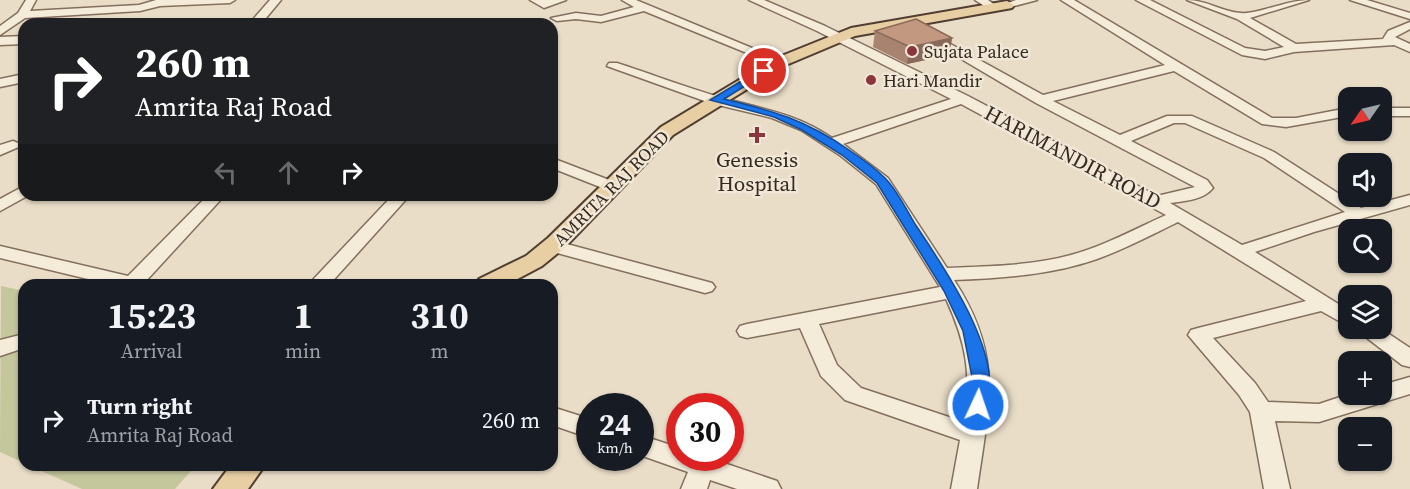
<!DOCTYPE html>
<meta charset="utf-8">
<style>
:root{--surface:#171b24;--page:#242831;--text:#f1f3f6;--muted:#9ea1a6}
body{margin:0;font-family:"Source Serif 4",serif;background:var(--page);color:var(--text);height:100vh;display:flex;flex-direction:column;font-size:22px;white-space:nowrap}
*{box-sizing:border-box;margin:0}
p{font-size:20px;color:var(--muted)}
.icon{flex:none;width:33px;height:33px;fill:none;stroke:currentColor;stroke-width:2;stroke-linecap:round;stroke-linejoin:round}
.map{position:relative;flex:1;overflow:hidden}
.drawer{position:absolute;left:18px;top:279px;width:540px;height:192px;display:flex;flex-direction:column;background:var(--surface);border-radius:18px;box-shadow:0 2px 4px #0004}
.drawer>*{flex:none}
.guide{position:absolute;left:18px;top:18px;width:540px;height:183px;border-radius:18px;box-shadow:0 2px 4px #0004;background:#202124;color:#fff;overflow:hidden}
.needle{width:39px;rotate:236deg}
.tools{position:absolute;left:1338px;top:87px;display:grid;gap:12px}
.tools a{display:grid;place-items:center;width:54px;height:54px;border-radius:12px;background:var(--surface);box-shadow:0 2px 4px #0004;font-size:30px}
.speed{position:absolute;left:576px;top:393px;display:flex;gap:12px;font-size:30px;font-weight:700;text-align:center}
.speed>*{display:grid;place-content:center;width:78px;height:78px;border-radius:50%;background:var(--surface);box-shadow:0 2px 4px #0004;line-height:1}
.speed small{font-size:15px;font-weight:400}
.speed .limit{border:9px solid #d22;background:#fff;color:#111}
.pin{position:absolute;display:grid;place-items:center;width:51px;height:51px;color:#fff;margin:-26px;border:3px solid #fff;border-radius:50%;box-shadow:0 2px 6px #0007}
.me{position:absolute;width:66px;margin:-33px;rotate:3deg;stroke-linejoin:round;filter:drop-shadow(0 0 4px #0008)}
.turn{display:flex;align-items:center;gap:21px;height:126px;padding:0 18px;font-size:27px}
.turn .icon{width:78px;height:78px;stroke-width:2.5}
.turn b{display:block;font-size:42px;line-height:51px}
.lanes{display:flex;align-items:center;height:57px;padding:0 18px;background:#0003;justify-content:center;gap:30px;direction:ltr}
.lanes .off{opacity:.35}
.eta{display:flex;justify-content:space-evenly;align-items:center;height:102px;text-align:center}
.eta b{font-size:36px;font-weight:700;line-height:42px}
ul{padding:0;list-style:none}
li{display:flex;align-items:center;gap:18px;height:78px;padding:0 18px}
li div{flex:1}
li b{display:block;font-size:22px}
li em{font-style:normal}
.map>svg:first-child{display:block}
</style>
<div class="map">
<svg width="1410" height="489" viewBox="0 0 1410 489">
<rect width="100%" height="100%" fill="#e9ddc7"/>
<!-- green -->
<path fill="#c4c69c" d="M1,286L24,291V463L0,452Z
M28,465H196L175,489H82Z"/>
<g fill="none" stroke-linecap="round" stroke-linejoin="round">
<!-- minor casing -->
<g stroke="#836f5e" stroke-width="3">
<path id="minor" d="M26,0H36L30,11L139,5L156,0H235L230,3L160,6L140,11L25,18L0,35V26L18,13Z
M270,0H281L261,24H249Z
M530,0H566L544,8Z
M622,0H636L786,62L784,65H776L644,11L601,22L576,19L557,21L551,18L576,13L601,16L634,7Z
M749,0H764L825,26L968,96L1157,196L1195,187L1036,103L924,37L934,35L1043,95L1165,65L1061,0H1074L1272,118H1296L1348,108V116L1286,127L1262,124L1174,71L1053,101L1120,135L1167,116H1192L1274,152L1361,208L1410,195V205L1314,232L1255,252L1348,310V326L1321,311L1213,338L1255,383L1268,402L1319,404L1349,394H1382V385L1410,377V394L1319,422L1275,421L1290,489H1264L1250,412L1239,395L1188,335L1191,330L1198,328L1306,301L1178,222C1151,235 1125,249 1097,259C1051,275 1003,278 954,280C1004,356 989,405 977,489H951L960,440L845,400L821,376L800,328L747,338L740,336L737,331L740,326L747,324L940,287L876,184L841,156L801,130L772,118L710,103L607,66L609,63H617C651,74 685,87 719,97C761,109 795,113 832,138L951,99L817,31ZM961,104L1166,215C1135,229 1104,246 1071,255C1031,266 988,266 947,268L888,178L843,144ZM1174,123H1185L1264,158L1345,212L1242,245L1170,203C1185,201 1203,200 1213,188L1207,180L1131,141ZM946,299C966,342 972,375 964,422L861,388L837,365L819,324Z
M975,0H988L998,7L989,9Z
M1016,0H1037L1007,8L1002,5Z
M1136,0H1150L1245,48L1265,51L1284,47L1237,19L1187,0C1207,0 1222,12 1241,13C1256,15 1287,0 1309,0L1250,18L1296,44L1383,39L1388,31L1410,22V29L1395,37L1410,44V52L1394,45L1294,52L1265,59L1242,55Z
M1350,0H1367L1410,13V19Z
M24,36V44L0,45V37Z
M24,74V82L0,87V79Z
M1382,108H1410V116H1382Z
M13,141L18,143L21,146L0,155V145Z
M552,158L617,183L619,186L617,189H605L552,168Z
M24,186V195H29L0,211V199Z
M208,195H225L146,281L149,285H113L0,258V246L128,276Z
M393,195H410L329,285H308Z
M552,240L712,283L715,287L712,291L705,293L546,250L543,246Z
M1354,328H1380L1410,348V367L1402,365Z
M24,334V348L0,356V340Z
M552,407L590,419V438L552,425Z
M640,435L680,448V458H709L777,481L781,489H737L710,480L707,489H681L688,472L640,455Z"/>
</g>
<!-- major casing -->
<g stroke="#513e32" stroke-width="4">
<path id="major" d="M1007,1L1014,5L1012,8L855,36L786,65L673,135L564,248L542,266L506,285H475L479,279L526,256L548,238L661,127L774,59L851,28Z
M231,465H265L248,489H213Z"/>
</g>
<!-- minor -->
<use href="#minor" fill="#f5ebd9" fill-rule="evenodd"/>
<!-- major -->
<use href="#major" fill="#e8cea3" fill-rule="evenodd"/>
</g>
<!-- wall -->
<path fill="#a8836f" d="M875,31L952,38L949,55L907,64L873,47Z"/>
<!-- shaded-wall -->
<path fill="#886a5a" d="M952,38L949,55L907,64L910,47Z"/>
<!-- building -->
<path fill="#c39881" stroke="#886a5a" stroke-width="1.5" d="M916,19L952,38L910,47L875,31Z"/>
<!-- route -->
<path fill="#1a73e8" stroke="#114b97" stroke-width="1.5" d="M761,69L769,71L724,99C774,111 806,120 849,150C861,158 875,168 885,178C897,190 906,209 915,224C941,263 1010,361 984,410H972L970,405L972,377L963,331L944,291L877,183L842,155L802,130L774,117L710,100Z"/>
<!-- markers -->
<g fill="#8b353c" stroke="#f1e7d6" stroke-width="2">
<circle cx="912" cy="51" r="6"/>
<circle cx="871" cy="80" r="6"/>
<path d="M754 126h6v6h6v6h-6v6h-6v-6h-6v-6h6z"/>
</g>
<g text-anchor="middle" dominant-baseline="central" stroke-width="5" stroke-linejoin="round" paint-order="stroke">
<!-- far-poi labels -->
<g font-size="18" fill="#352920" stroke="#f1e7d6" text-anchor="start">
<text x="924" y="51">Sujata Palace</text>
<text x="883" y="80">Hari Mandir</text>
</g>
<!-- far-street labels -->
<g font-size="18" fill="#352920" stroke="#f1e7d6">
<text transform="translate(611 188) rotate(-45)">AMRITA RAJ ROAD</text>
</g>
<!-- street labels -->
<g font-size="21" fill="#352920" stroke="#f1e7d6">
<text transform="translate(1073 157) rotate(28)">HARIMANDIR ROAD</text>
</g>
<!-- poi labels -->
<g font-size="21" fill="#352920" stroke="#f1e7d6">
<text x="757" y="159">Genessis<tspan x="757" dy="24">Hospital</tspan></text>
</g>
</g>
</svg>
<div class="tools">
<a><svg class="needle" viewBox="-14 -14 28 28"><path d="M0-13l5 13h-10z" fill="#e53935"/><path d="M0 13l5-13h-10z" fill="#9ea1a6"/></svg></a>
<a><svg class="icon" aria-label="sound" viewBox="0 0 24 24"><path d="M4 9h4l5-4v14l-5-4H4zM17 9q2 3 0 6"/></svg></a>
<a><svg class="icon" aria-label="search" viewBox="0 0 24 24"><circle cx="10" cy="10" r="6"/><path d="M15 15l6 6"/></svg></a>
<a><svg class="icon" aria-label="layers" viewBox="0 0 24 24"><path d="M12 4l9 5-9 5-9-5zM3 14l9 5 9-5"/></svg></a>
<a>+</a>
<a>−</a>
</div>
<div class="speed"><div>24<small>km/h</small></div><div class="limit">30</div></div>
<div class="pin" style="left:764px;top:71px;background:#d93025"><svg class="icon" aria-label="arrive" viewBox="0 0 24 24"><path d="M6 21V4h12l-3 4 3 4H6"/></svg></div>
<svg class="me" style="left:978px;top:405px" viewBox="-20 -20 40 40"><circle r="17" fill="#1a73e8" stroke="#fff" stroke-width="3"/><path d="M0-11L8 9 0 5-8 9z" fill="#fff"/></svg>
<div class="guide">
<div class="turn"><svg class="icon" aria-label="right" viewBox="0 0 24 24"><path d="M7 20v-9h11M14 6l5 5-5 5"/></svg><div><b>260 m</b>Amrita Raj Road</div></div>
<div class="lanes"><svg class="icon off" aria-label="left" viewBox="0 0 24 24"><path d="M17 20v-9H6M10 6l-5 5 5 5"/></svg><svg class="icon off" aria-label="ahead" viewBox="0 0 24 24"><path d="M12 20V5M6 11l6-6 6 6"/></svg><svg class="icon" aria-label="right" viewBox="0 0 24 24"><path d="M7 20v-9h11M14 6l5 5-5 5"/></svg></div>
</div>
<section class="drawer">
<div class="eta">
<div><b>15:23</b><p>Arrival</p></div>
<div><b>1</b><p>min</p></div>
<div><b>310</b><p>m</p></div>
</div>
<ul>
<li><svg class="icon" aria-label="right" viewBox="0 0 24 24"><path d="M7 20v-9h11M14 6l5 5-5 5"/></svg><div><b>Turn right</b><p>Amrita Raj Road</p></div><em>260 m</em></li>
</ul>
</section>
</div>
